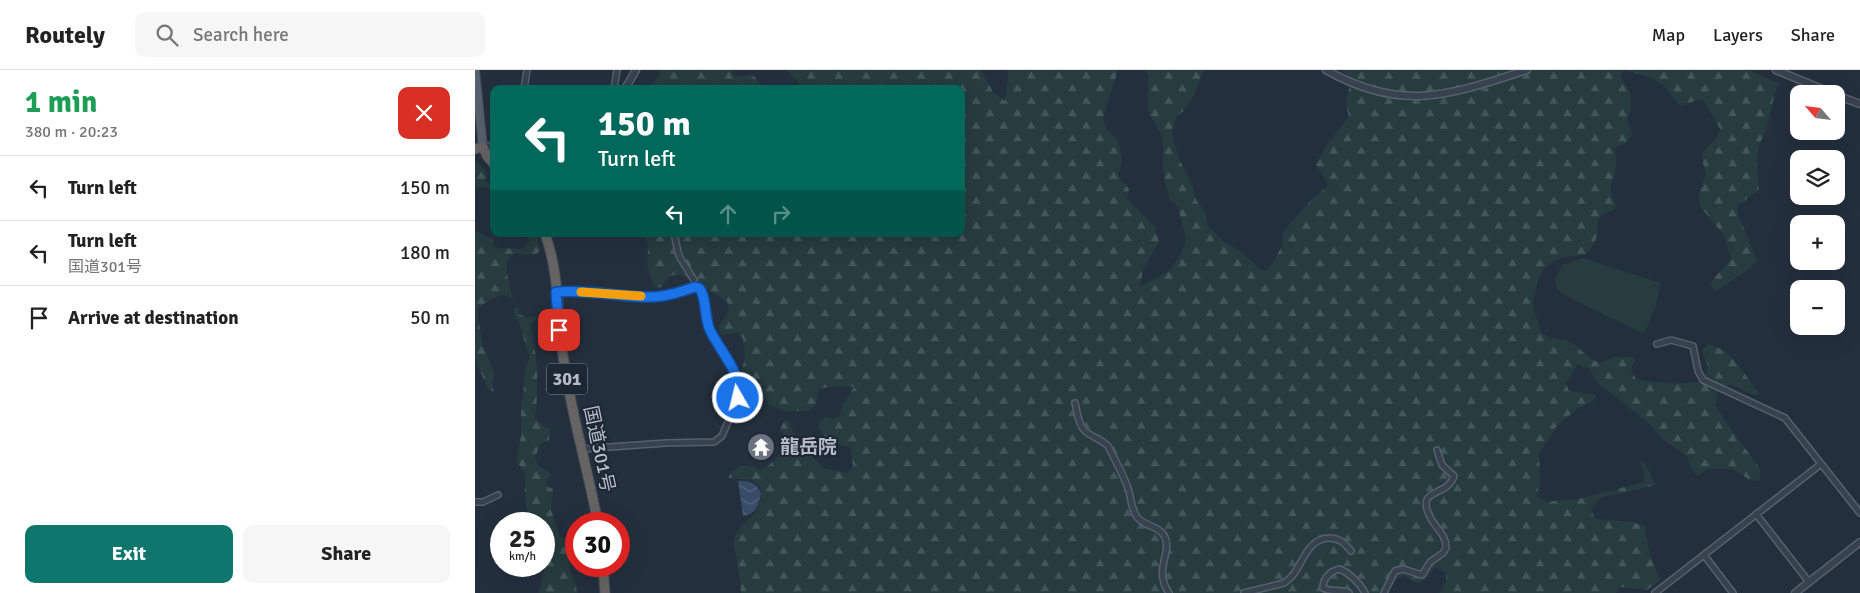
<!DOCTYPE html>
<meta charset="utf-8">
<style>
:root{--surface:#fff;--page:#f6f6f6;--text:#222;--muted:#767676;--line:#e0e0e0;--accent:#0f766e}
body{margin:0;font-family:Signika,"Noto Sans JP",sans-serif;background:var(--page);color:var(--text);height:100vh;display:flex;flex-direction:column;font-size:19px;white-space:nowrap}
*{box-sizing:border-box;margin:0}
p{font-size:16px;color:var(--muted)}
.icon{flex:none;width:28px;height:28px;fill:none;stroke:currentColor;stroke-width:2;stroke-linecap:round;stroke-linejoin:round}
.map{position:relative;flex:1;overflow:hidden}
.side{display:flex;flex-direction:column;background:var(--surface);width:475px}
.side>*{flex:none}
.hud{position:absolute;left:15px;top:15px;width:475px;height:152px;border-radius:10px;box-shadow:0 5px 20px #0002;background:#00695c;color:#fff;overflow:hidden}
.needle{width:32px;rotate:298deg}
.controls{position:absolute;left:1315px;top:15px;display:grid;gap:10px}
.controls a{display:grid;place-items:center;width:55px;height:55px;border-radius:10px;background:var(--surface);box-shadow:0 5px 20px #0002;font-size:25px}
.speed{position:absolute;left:15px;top:442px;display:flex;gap:10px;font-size:25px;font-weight:700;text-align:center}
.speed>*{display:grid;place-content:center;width:65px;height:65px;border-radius:50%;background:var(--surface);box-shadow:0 5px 20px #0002;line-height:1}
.speed small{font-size:12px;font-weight:400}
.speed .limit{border:8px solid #d22;background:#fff;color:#111}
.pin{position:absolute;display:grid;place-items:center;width:42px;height:42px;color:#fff;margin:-21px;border-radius:10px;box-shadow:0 2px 8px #0006}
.me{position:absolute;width:55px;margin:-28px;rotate:352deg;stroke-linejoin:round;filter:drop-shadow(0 0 4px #0008)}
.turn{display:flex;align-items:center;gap:18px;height:105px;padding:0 25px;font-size:22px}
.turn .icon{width:65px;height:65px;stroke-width:2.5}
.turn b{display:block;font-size:35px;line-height:42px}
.lanes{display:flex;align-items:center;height:48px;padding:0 25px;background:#0003;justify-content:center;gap:25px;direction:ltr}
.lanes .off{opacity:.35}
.round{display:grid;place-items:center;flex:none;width:52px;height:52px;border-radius:10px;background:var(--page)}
.head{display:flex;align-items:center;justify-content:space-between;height:85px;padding:0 25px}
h1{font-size:30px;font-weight:800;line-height:38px;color:#1e9e55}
.primary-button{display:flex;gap:10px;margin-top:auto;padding:10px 25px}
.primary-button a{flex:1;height:58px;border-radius:10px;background:var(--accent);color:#fff;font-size:20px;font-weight:800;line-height:58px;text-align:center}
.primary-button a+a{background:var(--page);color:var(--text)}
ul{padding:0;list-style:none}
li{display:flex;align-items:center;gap:15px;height:65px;padding:0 25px;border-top:1px solid var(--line)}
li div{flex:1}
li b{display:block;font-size:19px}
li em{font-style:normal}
header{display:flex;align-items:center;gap:30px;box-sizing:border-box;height:70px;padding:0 25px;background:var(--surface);border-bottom:1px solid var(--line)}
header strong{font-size:24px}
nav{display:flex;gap:28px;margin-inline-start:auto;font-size:18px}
.search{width:350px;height:45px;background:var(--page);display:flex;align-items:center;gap:12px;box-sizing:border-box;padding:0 18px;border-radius:10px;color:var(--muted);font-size:19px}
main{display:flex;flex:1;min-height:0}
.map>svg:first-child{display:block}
</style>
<header>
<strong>Routely</strong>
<div class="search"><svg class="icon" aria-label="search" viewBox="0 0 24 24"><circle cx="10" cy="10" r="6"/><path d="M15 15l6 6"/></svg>Search here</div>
<nav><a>Map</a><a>Layers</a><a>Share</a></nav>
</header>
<main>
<section class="side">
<div class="head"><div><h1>1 min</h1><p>380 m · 20:23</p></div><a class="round" style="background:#d93025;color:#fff"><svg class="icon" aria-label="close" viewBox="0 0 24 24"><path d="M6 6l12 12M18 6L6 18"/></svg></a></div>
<ul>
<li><svg class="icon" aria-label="left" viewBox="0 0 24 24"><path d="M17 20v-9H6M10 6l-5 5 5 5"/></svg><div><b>Turn left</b></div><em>150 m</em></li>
<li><svg class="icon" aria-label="left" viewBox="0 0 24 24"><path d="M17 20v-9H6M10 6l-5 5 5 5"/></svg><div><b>Turn left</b><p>国道301号</p></div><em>180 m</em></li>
<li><svg class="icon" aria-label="arrive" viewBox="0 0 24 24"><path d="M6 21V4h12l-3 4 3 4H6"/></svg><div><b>Arrive at destination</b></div><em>50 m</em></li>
</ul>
<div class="primary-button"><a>Exit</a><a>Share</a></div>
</section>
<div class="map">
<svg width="1385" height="523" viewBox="0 0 1385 523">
<defs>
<pattern id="forest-firs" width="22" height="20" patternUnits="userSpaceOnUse" patternTransform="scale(1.25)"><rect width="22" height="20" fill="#263c3f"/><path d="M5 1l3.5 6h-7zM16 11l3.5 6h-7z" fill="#435659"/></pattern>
<pattern id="water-waves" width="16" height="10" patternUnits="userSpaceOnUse" patternTransform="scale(1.25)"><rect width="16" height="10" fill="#394c67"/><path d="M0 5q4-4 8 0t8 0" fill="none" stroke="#53647b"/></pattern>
</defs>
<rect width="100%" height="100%" fill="#242f3e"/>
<!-- green -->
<path fill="#263c3f" d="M1108,188L1186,213L1181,235L1169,264L1095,228L1082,219L1080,210L1087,195Z"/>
<!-- forest -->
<path fill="url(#forest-firs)" d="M186,0H256L257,4L262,7L278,5L290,19H162C173,17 182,13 186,0Z
M311,0H506L518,22L530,31L533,7L532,0H643L628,48L632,59L643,70L647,90L643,106L654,119L652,129L680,157L684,172L668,200L665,215H669L694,201L706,184L711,170L703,137L695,129L690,113L688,96V69L673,41V5L670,0H729C721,16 718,37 702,46L697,63L703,87L717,114L721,130L730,141L733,156L749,172L765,181L786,200H793L807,176L808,162L837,129L854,115L841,95L851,76L874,46L870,33L877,9L866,0H1149L1145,5L1155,22L1156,38L1152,49L1157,64L1152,72L1140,78C1140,83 1142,89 1141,94C1140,114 1130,114 1141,136L1139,140C1115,146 1127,155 1120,172C1118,177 1113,181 1110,185C1083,187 1067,190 1061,219C1060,223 1058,229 1058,234C1059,244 1064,254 1067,264C1076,268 1085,269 1094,272C1104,276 1112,288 1124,293L1140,287H1159L1160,291L1156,299L1161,309C1184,314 1206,315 1229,311L1233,297L1227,280L1233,274L1249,280L1262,293L1284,324L1278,325L1256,314L1243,322L1240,334L1251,352L1286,400L1284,411L1273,409L1258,399H1233L1222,406L1215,397L1212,386L1187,369L1176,355L1122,312L1114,299L1103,294L1091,313L1094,321L1121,325L1118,331L1102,339L1081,357L1064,384L1065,412L1062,425L1070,432L1103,429L1169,412V402L1165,392H1169L1181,415L1125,428L1116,439L1120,449L1157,452L1170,456C1171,475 1178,492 1185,510L1172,520L1145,517L1141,523H964L971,512V503L960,497L951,510L941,513L930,506L916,510L911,523H266C265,513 264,502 262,492C261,486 259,479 259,473C260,449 291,448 286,417L277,410L254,408V405L265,396H278L284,400C297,397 307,382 312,370L305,360L309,351H314L322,373L336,386L349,398L370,403L378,397L376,378L354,371L343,357L345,351L350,347L359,349L365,345L367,335L379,317C368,317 354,315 344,320L341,335L334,341H310L295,335L282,318L273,314L266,303L270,287L268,268L262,263L245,265L244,256L254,241L252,231C243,227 236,221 228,216C221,210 214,211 207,205C196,204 192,207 187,217L180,218C178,212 174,205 173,199C170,184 181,161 155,166V164H486V19H329Z
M1150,0H1274L1304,14L1300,23L1292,56L1284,76L1282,93L1284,119L1263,136V144L1282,190L1275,198L1240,222L1235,213L1256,189L1249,166L1225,136L1224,124L1231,103L1228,93L1227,83L1242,67L1245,59L1228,29L1205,35C1198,29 1198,27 1193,20C1183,8 1164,4 1150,0Z
M0,90L12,102L11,110L17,116L15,118L0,117Z
M0,160L17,169L19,176L23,178L49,179L53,170L52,164H62L65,181L61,184H38L32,191V204L38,228L27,225L16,229L2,239L7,273L20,306L17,313L19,323L13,319L0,289Z
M43,237L44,244L51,247L61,246L62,249L56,254C55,264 59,272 60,281C63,303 63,326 60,348L68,356L75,358L74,370L65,374L60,387L63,396L74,402L76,405L71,411L72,416L78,419L76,439L84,465L91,471L95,500L101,515L102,523H63C73,497 69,480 69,454L55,453L50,430V404L41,390L46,366V336L48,329L50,299L55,286C47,271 50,260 39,246V238Z"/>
<!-- water -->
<path fill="url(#water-waves)" d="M263,411C274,410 281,413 286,423C284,435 281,444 268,446Z"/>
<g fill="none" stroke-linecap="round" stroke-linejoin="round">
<!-- minor casing -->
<g stroke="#565f6c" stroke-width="8">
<path id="minor" d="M49,19L52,0
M139,19L142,0
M81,222L134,223L174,227L200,224L220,217
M1182,274L1196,270L1218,276L1223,301L1228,310L1310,348L1385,443
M600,333C602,341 603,354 609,360C616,367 626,369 633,376C640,390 648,404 653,418C656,427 656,439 662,447C668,456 685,456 690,467C697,484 678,500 694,523
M107,379L191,373L239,372L247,366L263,328L265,321L264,315L254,293L234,257L227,222L220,217L219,210L204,186L199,164
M0,432H8L23,425
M1281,444L1334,512
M1229,485L1258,523
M769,523L809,513C828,502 828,469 854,468C865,468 869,473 876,481
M874,523C866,518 856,523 848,518C848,508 855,501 865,499C874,503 885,513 890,523
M909,523L920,501L928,499L947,505L955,492L968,483L971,478C972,466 960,457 955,447C940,417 972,428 979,406L967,395L962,380
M1180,523L1346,394"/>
</g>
<!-- tertiary casing -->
<g stroke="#565f6c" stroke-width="9">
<path id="tertiary" d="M851,0C927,43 975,25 1052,0
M1301,0L1359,24
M150,19L161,0
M1361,25L1385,34
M8,77L19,76
M1320,523L1385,472"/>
</g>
<!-- primary casing -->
<g stroke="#414a57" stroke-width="10">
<path id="primary" d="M0,0L8,77"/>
</g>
<!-- trunk casing -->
<g stroke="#434c59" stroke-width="11">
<path id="trunk" d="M0,79L8,77L12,86L19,94
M70,164C85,204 82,250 89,292C97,347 113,400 123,454
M128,496L130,523"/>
</g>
<!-- minor -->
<use href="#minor" stroke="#38414e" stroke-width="5"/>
<!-- tertiary -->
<use href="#tertiary" stroke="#38414e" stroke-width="6"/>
<!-- primary -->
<use href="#primary" stroke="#56606e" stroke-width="8"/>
<!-- trunk -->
<use href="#trunk" stroke="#656462" stroke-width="9"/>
</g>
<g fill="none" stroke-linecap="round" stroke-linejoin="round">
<!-- route casing -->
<g stroke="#114b97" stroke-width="12">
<path id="route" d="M84,260L81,222C113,219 144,227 175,227C190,227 205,222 220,217L224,218C232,227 229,248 235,260C244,280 269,305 263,328"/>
</g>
<!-- route -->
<use href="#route" stroke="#1a73e8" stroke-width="9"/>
<!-- slow -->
<path stroke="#f59e0b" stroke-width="9" d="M106,222L166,226"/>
</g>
<!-- icons -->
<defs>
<g id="temple-disc" transform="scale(1.4375)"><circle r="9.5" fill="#6b7280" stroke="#1d2633"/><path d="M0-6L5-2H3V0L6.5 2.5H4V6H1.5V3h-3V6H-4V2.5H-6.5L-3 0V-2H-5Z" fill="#fff"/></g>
</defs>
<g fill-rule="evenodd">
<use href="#temple-disc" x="286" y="377"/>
</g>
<g text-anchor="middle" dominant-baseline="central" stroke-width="4" stroke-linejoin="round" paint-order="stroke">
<!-- shield labels -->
<rect fill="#1d2633" stroke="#878f9c" stroke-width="1" x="72" y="293.5" width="40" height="31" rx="4"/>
<g font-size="18" font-weight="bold" fill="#b4bcc9">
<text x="92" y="309">301</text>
</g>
<!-- poi labels -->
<g font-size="19" font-weight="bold" fill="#b4bcc9" stroke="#1d2633" text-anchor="start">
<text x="305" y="377">龍岳院</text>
</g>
<!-- street labels -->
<g font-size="19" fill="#b4bcc9" stroke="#1d2633">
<text transform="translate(124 379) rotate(78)">国道301号</text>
</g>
</g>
</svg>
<div class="controls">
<a><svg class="needle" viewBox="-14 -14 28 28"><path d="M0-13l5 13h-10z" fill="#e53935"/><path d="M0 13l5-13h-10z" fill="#767676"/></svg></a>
<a><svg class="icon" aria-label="layers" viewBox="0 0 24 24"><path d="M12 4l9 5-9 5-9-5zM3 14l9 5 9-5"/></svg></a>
<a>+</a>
<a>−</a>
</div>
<div class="speed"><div>25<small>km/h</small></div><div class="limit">30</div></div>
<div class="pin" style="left:84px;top:260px;background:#d93025"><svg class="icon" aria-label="arrive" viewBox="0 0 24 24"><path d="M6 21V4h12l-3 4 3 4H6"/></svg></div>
<svg class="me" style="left:263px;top:328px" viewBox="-20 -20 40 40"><circle r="17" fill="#1a73e8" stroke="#fff" stroke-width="3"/><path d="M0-11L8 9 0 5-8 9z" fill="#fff"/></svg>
<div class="hud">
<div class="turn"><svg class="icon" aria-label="left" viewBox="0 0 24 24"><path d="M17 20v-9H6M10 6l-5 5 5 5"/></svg><div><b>150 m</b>Turn left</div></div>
<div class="lanes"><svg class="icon" aria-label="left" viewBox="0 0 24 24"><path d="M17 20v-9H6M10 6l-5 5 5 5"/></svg><svg class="icon off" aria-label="ahead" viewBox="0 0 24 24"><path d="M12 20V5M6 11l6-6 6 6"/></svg><svg class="icon off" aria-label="right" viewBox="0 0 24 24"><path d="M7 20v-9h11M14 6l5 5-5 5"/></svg></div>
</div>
</div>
</main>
